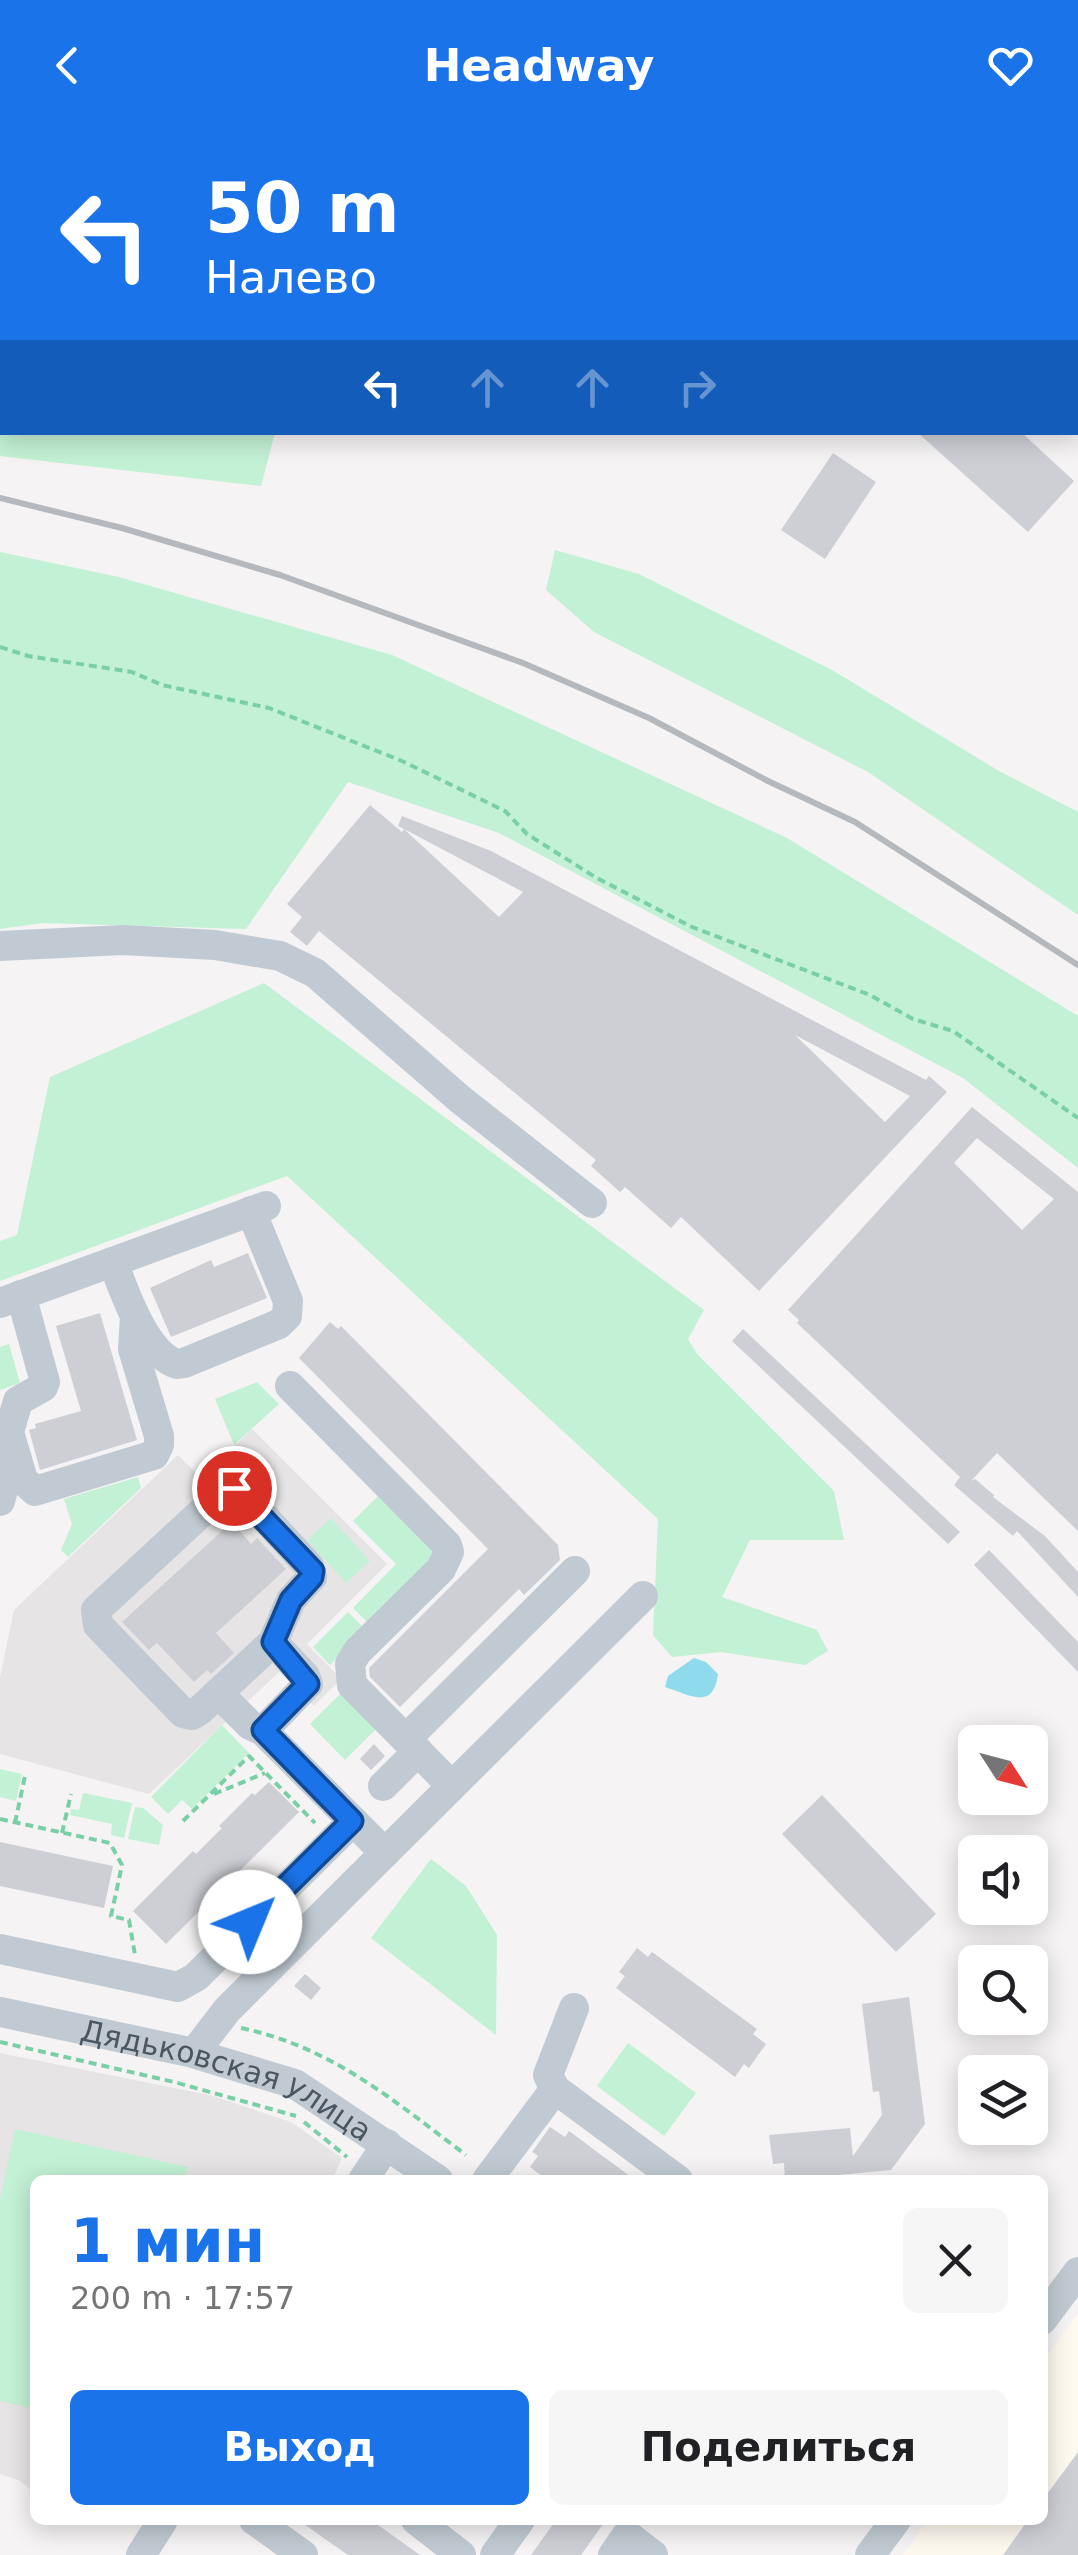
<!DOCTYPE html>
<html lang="ru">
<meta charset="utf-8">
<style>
:root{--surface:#fff;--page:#f6f6f6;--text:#202124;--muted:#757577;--accent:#1a73e8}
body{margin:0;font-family:"DejaVu Sans",sans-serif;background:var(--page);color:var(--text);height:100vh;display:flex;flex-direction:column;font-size:38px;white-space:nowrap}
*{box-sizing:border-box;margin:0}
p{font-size:32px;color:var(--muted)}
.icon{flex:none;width:55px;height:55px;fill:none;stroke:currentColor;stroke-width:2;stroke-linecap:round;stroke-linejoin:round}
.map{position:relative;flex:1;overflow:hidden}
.side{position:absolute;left:30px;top:2045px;width:1018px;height:350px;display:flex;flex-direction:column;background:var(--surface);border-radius:15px;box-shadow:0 5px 25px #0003}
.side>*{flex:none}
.banner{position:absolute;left:0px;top:0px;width:1080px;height:305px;box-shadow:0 5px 25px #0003;background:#1a73e8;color:#fff;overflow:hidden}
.needle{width:65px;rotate:126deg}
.fabs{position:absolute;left:958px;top:1595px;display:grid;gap:20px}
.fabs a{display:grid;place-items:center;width:90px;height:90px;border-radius:15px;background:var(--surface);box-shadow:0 5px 25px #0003;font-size:50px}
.pin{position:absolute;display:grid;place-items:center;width:85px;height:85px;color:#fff;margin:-42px;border:5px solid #fff;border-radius:50%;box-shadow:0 2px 10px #0007}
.me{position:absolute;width:110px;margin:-55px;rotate:45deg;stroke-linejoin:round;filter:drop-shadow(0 0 8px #0008)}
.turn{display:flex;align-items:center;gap:35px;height:210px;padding:0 40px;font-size:45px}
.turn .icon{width:130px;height:130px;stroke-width:2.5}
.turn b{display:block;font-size:70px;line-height:85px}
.lanes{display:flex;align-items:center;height:95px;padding:0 40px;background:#0003;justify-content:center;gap:50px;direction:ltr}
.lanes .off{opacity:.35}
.round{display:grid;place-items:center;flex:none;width:105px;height:105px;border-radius:15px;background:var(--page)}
.head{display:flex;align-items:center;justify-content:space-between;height:170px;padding:0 40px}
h1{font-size:60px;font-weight:700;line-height:75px;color:var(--accent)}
.cta{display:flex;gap:20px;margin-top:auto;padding:20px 40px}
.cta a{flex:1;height:115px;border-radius:15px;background:var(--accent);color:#fff;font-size:40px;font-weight:700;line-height:115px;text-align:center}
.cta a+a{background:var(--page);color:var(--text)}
header{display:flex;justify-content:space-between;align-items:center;height:130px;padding:0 40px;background:var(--accent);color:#fff;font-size:45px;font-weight:700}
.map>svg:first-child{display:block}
</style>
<header><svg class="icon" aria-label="back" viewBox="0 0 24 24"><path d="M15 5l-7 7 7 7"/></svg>Headway<svg class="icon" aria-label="heart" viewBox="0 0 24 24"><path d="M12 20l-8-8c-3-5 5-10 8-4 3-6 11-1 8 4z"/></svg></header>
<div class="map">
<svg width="1078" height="2425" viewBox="0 0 1078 2425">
<rect width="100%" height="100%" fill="#f5f3f3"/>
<!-- commercial -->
<path fill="#fdf9ef" d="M1078,2183V2425H903L928,2390H1042L1043,2232Z"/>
<!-- education -->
<path fill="#e6e4e5" d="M252,1299L387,1434L307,1514L341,1549L314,1576L279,1542L149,1664L0,1624V1547L14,1480L178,1325L202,1349Z
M0,1923L210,1965L291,1992L342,2028L332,2050H35V2363L20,2351L0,2344Z"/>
<!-- green -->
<path fill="#c3f1d5" d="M0,211L2,302L275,303L261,356L0,326Z
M555,420L639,444L832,540L999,641L1078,682V785L868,642L594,502L546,460Z
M0,422L119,447L392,525L787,708L1078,886V1038L963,948L499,703L348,652L246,799L43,793L0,799Z
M264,853L704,1180L688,1209L697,1224L834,1361L844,1410H750L722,1467L817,1500L828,1521L805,1535L721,1522L672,1527L653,1505L658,1389L287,1046L0,1151V1111L17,1105L50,947Z
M9,1214L20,1253L0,1260V1217Z
M257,1252L279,1274L234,1315L215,1269Z
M138,1347L141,1358L68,1427L61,1420L72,1394L64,1369Z
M381,1363L441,1424L370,1495L353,1478L396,1434L353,1391Z
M331,1388L370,1431L346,1453L307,1410Z
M348,1482L366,1500L330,1535L313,1517Z
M343,1561L378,1597L345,1630L310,1594Z
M222,1595L249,1623L192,1679L182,1670L168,1684L151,1667Z
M0,1639L22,1644L16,1671L0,1667Z
M83,1663L132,1673L124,1708L111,1705L112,1694L70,1685L71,1679L79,1680Z
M135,1677L143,1678L163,1695L159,1715L128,1709Z
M431,1729L466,1756L497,1805L496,1905L371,1808Z
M628,1913L696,1963L664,2006L597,1956Z
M15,1999L188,2037L185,2050H35V2279L0,2271V2069Z"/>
<!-- water -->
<path fill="#90daee" d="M694,1528L706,1532L718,1544C713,1581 690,1565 665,1557L668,1546Z"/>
<!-- building -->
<path fill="#cdcfd5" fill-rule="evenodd" d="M917,302H1021L1074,351L1028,402Z
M833,323L876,352L825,429L781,400Z
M370,675L402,702L404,699L398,696L402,686L491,721L926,950L929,946L947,962L759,1161L681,1087L671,1098L625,1057L620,1062L591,1036L596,1030L319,801L307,816L290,802L302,787L287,774ZM404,699L523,762L499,787ZM795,905L910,966L885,992Z
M972,977L1078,1062V1401L997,1323L971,1351L975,1349L994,1365L993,1367L1045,1406L1078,1442V1467L1017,1401L1013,1406L954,1355L960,1347L797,1193L799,1190L788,1180ZM977,1008L1054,1069L1022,1100L954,1033Z
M248,1123L267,1168L171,1207L150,1158L211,1130L214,1137Z
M100,1183L137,1310L40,1340L29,1300L36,1298L35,1294L81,1281L56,1196Z
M330,1192L338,1199L341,1196L558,1415L560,1430L524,1465L519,1459L400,1577L370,1547L369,1538L488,1419L299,1228Z
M743,1199L960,1402L948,1414L732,1211Z
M232,1392L251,1414L257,1408L286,1439L216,1503L234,1523L211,1544L207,1540L194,1552L157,1513L149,1520L122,1492Z
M989,1420L1078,1512V1542L974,1435Z
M374,1614L385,1626L371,1640L360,1629Z
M269,1652L299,1682L166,1814L133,1781L193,1721L196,1724L222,1698L219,1696L252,1663L255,1665Z
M822,1665L936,1784L896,1822L782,1704Z
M0,1712L113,1736L104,1778L0,1756Z
M637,1818L648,1827L652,1822L757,1899L753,1904L766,1914L749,1938L744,1934L735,1947L616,1858L625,1846L619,1842Z
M305,1844L321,1858L311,1870L294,1856Z
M909,1867L925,1994L891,2040L785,2050L784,2033L773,2034L769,2005L850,1998L853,2026L882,1985L879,1961L873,1962L862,1874Z
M550,1997L565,2007L569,2001L635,2050H547L530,2037L538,2026L532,2022Z
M1078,2322V2425H1003L1028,2390H1042V2371Z
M298,2390H371L420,2425H348Z
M556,2390H606L581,2425H531Z"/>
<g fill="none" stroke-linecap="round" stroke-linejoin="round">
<!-- path -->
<path stroke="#7ad0a6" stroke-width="4" stroke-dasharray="8 5" stroke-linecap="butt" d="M0,517L28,526L132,542L162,555L269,578L402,631L505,681L527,704L595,747L692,797L870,865L913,889L953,901L1078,988
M214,1664L265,1643
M0,1689L110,1713L122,1735L111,1786L129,1790L135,1825
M183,1691L249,1626L315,1693
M15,1693L25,1646
M62,1703L71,1664
M241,1898C332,1917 394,1971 466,2025
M0,1912L174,1952L296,1986
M304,1992L347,2027"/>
<!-- minor -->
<g stroke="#c1cad2" stroke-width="30">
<path d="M951,0L953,2"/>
<path d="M0,816L123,810L215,815L280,826L315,843L461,970L592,1073"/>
<path d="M113,1132C124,1161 145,1224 177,1234L184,1233L279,1194L287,1186L288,1171L251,1081"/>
<path d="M21,1165L45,1252L43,1257L18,1271L9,1302L23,1350L35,1361L154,1325L159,1315V1306L133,1219L135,1186"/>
<path d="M0,1173L266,1076"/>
<path d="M290,1256L447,1415L449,1422L441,1439L357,1522L350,1534L352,1555L452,1656"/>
<path d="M228,1358L241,1362L309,1436L312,1447L291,1470L273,1512L200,1580L192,1585L183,1583L98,1495L96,1480Z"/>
<path d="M0,1371L7,1345L1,1321"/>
<path d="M218,1563L250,1595L263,1601L385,1723"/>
<path d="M263,1601L308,1554L305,1546L273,1512"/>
<path d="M406,1609L575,1441"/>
<path d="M383,1656L418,1621"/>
<path d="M0,1819L178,1857L196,1847L353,1691"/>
<path id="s1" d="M0,1882L189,1922L295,1954L438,2050"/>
<path d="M194,1923L227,1880L643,1466"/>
<path d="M555,1959L548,1945L574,1878"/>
<path d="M363,2050L387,2014"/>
<path d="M487,2050L555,1959L678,2050"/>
<path d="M1042,2190L1078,2142"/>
<path d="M254,2390L303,2425"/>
<path d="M416,2390L461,2425"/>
<path d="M141,2425L163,2390"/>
<path d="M495,2425L520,2390"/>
<path d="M613,2425L627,2405L653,2425"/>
<path d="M870,2425L896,2390"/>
</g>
<!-- rail -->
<path stroke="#b5b8bd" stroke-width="6" d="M0,368L122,398L280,445L523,533L649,588L768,651L855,692L1078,835"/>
</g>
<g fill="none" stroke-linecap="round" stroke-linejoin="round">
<!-- route casing -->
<g stroke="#114b97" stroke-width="25">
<path id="route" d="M234,1358L313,1441L312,1447L291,1470L273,1512L308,1554L263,1600L352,1691L250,1792"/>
</g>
<!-- route -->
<use href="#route" stroke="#1a73e8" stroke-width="18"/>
</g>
<g text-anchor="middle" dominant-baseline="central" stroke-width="8" stroke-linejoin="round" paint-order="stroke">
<!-- street labels -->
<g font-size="30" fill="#4a5661" stroke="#fff">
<text stroke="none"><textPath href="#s1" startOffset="238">Дядьковская улица</textPath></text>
</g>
</g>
</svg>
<div class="fabs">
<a><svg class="needle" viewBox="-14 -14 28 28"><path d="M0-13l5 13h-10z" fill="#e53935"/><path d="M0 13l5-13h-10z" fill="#757577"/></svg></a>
<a><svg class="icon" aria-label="sound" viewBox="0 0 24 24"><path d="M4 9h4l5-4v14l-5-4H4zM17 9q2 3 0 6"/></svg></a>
<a><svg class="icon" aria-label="search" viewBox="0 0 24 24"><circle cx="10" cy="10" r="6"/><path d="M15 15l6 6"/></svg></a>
<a><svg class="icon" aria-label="layers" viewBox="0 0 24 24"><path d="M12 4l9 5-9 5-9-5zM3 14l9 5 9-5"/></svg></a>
</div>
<div class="pin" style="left:234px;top:1358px;background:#d93025"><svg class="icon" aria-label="arrive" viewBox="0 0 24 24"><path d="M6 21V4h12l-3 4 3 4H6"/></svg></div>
<svg class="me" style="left:250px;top:1792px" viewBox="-20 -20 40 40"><circle r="19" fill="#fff"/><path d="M0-13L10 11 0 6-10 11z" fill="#1a73e8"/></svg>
<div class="banner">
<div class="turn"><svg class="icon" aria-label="left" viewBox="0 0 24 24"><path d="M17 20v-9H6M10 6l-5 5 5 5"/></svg><div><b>50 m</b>Налево</div></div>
<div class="lanes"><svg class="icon" aria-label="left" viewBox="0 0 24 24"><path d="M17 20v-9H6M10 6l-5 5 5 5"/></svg><svg class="icon off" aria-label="ahead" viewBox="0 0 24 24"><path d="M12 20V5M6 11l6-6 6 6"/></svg><svg class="icon off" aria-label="ahead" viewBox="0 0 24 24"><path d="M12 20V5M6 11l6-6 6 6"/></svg><svg class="icon off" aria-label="right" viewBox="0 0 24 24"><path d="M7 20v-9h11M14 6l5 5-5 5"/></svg></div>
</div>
<section class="side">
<div class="head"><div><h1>1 мин</h1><p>200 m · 17:57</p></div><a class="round"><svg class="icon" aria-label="close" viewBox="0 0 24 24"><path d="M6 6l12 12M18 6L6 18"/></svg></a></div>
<div class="cta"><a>Выход</a><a>Поделиться</a></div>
</section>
</div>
